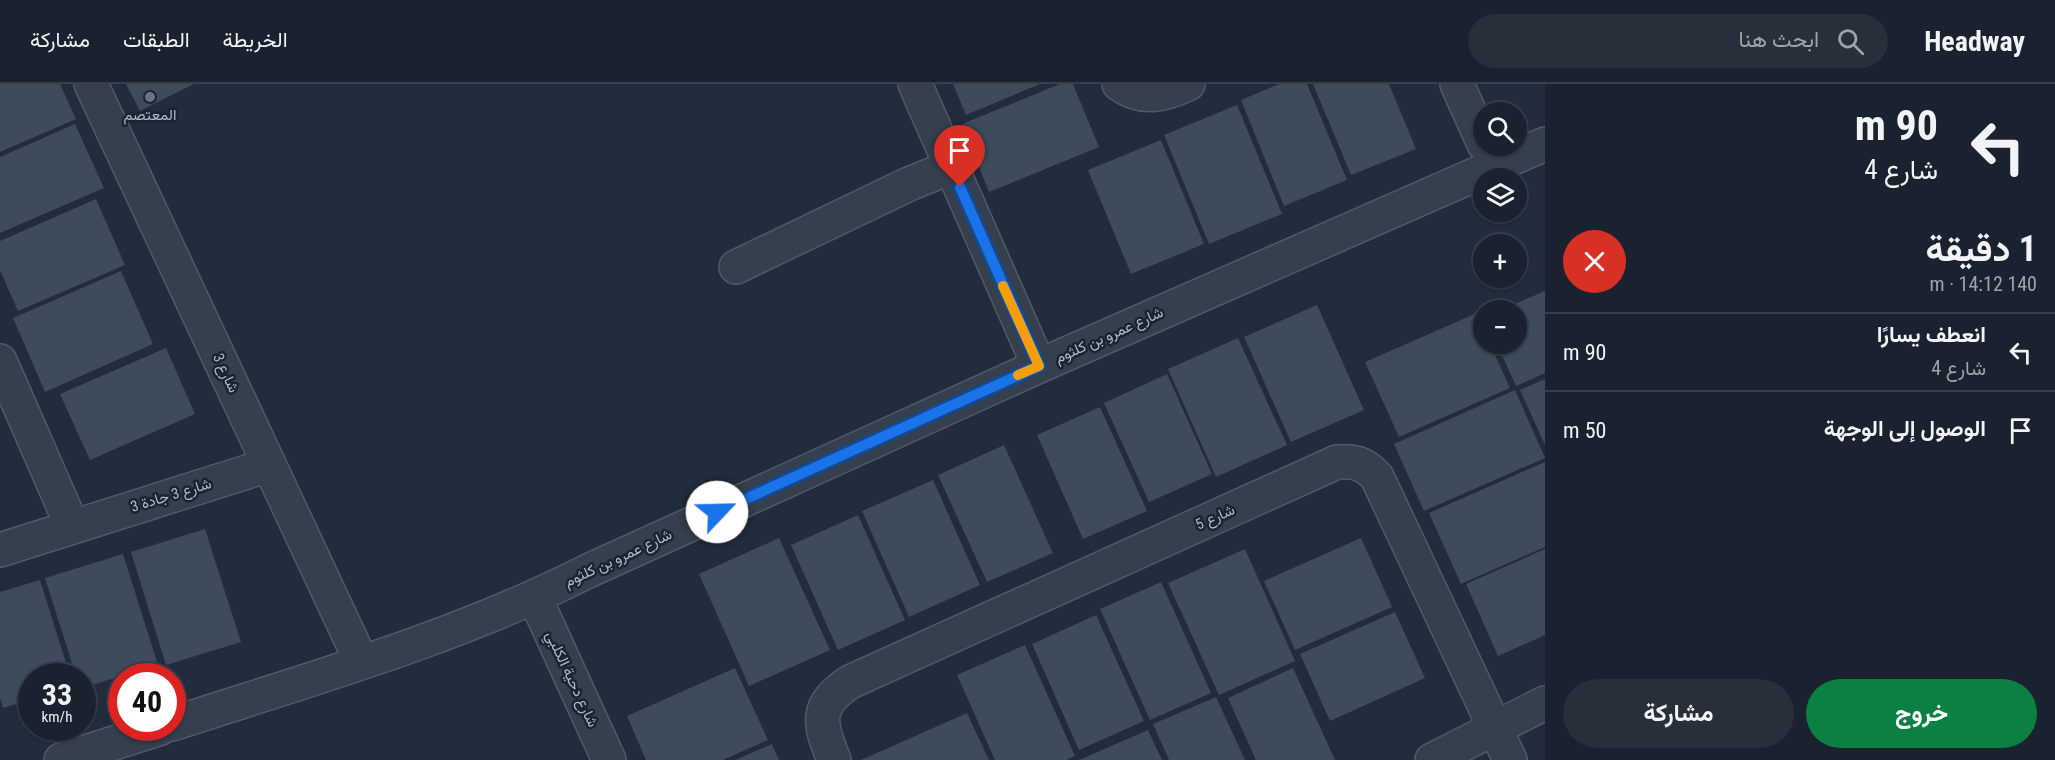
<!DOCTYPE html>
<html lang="ar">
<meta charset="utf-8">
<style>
:root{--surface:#19222e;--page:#262f3a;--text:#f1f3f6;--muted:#9fa4aa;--line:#373f4a;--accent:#0b8043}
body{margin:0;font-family:"Roboto Condensed",Vazirmatn,sans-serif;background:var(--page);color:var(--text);direction:rtl;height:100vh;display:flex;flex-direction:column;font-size:22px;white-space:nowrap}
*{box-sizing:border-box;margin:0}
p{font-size:20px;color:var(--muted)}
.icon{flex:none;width:33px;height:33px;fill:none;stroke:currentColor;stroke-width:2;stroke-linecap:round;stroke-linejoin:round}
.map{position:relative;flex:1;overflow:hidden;direction:ltr}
.sheet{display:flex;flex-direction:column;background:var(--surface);width:510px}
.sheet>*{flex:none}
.hud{background:#19222e;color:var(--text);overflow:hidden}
.buttons{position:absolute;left:1473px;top:18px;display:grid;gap:12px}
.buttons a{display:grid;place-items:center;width:54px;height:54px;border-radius:50%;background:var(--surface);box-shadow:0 2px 4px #0004,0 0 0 2px var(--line);font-size:30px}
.speed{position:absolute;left:18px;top:579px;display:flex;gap:12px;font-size:30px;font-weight:700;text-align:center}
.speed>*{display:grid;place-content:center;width:78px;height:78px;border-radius:50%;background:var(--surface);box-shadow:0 2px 4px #0004,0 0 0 2px var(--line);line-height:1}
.speed small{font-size:15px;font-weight:400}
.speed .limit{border:9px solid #d22;background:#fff;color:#111}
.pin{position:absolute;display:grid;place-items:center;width:51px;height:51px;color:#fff;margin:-62px -26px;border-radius:50% 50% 50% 0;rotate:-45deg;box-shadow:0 0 6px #0007}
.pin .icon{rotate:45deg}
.me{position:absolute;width:66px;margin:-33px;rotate:66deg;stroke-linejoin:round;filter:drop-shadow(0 0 4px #0008)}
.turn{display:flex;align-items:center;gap:21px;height:126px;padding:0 18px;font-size:27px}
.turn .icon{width:78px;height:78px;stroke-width:2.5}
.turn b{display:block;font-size:42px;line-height:51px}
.round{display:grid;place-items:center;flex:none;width:63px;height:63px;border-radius:32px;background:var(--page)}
.headline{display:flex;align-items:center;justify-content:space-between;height:102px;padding:0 18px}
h1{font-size:36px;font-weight:700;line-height:45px}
.button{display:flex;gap:12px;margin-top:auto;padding:12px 18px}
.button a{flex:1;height:69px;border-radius:36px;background:var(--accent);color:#fff;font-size:24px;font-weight:700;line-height:69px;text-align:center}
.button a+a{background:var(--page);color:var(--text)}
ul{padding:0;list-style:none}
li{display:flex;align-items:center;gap:18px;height:78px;padding:0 18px;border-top:2px solid var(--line)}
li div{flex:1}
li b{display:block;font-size:22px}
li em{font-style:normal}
header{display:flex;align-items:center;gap:36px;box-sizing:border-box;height:84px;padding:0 30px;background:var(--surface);border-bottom:2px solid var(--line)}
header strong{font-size:28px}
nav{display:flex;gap:33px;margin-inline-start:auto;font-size:21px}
.search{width:420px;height:54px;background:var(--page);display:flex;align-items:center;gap:15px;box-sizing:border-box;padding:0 21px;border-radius:33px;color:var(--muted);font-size:22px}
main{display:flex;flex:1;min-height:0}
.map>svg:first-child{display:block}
</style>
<header>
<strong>Headway</strong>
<div class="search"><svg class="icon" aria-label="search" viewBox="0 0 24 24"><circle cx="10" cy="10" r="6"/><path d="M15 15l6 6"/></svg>ابحث هنا</div>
<nav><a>الخريطة</a><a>الطبقات</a><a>مشاركة</a></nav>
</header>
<main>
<section class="sheet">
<div class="hud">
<div class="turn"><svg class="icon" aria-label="left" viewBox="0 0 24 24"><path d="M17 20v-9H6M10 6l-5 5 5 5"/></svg><div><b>90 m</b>شارع 4</div></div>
</div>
<div class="headline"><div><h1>1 دقيقة</h1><p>140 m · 14:12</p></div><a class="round" style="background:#d93025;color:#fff"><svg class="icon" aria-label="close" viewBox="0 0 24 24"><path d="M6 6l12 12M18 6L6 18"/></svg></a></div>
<ul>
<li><svg class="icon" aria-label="left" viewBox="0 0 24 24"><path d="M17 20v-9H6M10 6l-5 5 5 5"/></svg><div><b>انعطف يسارًا</b><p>شارع 4</p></div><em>90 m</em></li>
<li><svg class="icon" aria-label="arrive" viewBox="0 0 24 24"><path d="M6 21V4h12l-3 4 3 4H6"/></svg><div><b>الوصول إلى الوجهة</b></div><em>50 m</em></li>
</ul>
<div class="button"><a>خروج</a><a>مشاركة</a></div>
</section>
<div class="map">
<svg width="1545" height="676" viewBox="0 0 1545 676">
<rect width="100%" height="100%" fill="#212d3d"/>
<!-- building -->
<path fill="#3d4b5c" d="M0,0H60L76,35L0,68Z
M126,0H194L140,27Z
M953,0H1040L966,31Z
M1060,0H1073L1099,63L989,108L962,40Z
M1279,0H1307L1347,96L1284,122L1241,16Z
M1313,0H1389L1416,65L1351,91Z
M1237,21L1282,130L1209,160L1164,51Z
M75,40L104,104L0,149V73Z
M1161,56L1204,160L1131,190L1088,86Z
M96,115L125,181L18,227L0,186V157Z
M121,187L153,260L45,308L13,234Z
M1545,207V289L1516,302L1497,260H1516V226H1501Z
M1317,221L1364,326L1291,358L1244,253Z
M1477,229L1484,244V260H1490L1510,304L1399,353L1365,278Z
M1238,254L1287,361L1216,393L1168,285Z
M166,264L195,330L90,376L60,310Z
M1167,290L1212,390L1149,418L1104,319Z
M1545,295V361L1520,306Z
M1515,306L1545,374L1424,427L1394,360Z
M1100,323L1147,427L1083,455L1037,351Z
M1004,361L1053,469L987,498L938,391Z
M1545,378V463L1461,500L1429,429Z
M933,396L980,501L909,533L862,427Z
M858,431L905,536L838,566L791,461Z
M205,445L241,558L166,581L131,468Z
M779,454L830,566L749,602L699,490Z
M1361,454L1392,523L1295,566L1264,497Z
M1245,465L1295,577L1219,611L1168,499Z
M1545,465V551L1498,572L1466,500Z
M123,470L158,581L82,604V592H76L45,494Z
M40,496L70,592H32V615L3,624L0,614V508Z
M1161,498L1211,609L1150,636L1100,525Z
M1395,528L1425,594L1330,637L1300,570Z
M1096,531L1144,637L1079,666L1032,560Z
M1025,561L1075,672L1066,676H995L957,591Z
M735,584L768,656L723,676H646L627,632Z
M1293,584L1335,676H1256L1228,614Z
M1216,613L1245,676H1169L1153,640Z
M967,629L989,676H861Z
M1148,646L1162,676H1079Z
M772,660L779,676H735Z"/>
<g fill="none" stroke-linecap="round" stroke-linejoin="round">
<!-- minor casing -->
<g stroke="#505a67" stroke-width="36">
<path id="minor" d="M91,0L361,577
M915,0L1039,282
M1119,0C1143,17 1164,11 1188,0
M1457,0L1484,60
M736,183L909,100L951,83
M0,277L72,442
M0,466L269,381
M535,514L609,676
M172,640C313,594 456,554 588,487L1039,282L1545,60
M61,676L161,644
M834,676C819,639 814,622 850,598L1337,378C1355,377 1364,379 1377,393L1510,676
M1432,676L1545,619"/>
</g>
<!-- minor -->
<use href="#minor" stroke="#353f4d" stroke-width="33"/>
</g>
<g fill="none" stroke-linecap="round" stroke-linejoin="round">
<!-- route casing -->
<g stroke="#114b97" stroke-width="15">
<path id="route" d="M717,428L1039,282L960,103"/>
</g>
<!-- route -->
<use href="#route" stroke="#1a73e8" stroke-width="10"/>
<!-- slow -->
<path stroke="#f59e0b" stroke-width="10" d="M1003,202L1039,282L1018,291"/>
</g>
<!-- markers -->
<circle fill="#6b7280" stroke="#1b2431" stroke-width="2" cx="150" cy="13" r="6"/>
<g text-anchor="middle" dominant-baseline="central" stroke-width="5" stroke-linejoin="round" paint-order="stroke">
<!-- poi labels -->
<g font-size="15" fill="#b1bac8" stroke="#1b2431">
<text x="150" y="31">المعتصم</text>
</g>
<!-- street labels -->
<g font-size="15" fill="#b1bac8" stroke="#1b2431">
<text transform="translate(1109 251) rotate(-24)">شارع عمرو بن كلثوم</text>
<text transform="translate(226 289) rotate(65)">شارع 3</text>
<text transform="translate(171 411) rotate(-17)">شارع 3 جادة 3</text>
<text transform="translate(1215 433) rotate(-24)">شارع 5</text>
<text transform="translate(618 474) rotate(-25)">شارع عمرو بن كلثوم</text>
<text transform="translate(572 595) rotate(65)">شارع دحية الكلبي</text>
</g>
</g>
</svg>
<div class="buttons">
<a><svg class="icon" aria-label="search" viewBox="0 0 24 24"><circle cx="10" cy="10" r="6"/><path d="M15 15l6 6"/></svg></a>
<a><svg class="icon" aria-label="layers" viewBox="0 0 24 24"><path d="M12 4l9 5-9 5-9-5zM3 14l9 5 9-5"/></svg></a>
<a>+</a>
<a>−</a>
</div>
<div class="speed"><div>33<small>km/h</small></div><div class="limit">40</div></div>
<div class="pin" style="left:960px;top:103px;background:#d93025"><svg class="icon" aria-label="arrive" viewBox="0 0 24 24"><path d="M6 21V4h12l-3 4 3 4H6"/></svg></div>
<svg class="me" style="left:717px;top:428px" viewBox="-20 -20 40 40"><circle r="19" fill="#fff"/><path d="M0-13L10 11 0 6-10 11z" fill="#1a73e8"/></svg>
</div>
</main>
